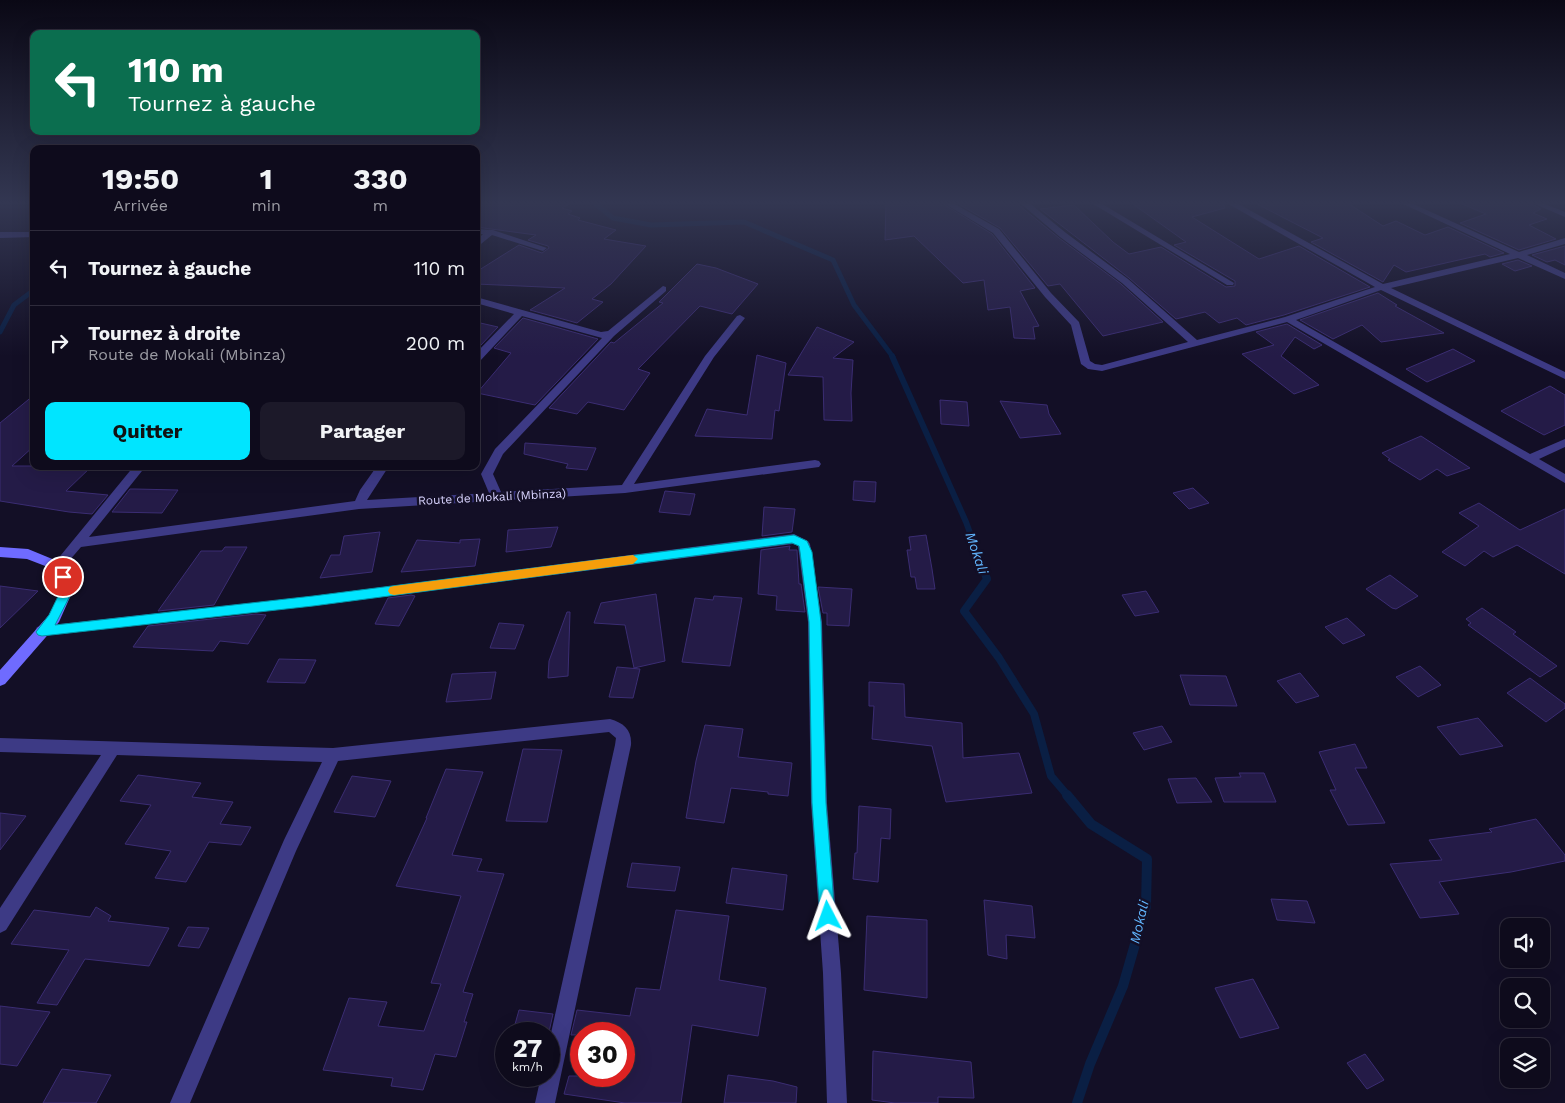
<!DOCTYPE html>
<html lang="fr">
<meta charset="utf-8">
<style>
:root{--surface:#0e0b1c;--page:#1c1929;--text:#f1f3f6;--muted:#9b9ba3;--line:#2e2b3b;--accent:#00e5ff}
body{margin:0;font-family:"Work Sans",sans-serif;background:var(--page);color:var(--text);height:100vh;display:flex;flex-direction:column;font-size:19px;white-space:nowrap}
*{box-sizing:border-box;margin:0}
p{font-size:16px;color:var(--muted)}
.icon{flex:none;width:28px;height:28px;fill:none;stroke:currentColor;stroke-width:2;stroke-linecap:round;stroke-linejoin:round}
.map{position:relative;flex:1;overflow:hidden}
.drawer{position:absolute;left:30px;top:145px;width:450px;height:325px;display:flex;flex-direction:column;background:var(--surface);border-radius:10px;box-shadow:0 5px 20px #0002,0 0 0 1px var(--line)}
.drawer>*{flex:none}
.guide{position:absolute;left:30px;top:30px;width:450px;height:105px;border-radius:10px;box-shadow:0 5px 20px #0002,0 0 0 1px var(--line);background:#0b6e4f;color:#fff;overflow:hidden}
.buttons{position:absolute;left:1500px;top:918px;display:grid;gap:10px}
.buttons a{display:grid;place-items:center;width:50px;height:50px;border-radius:10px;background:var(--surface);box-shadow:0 5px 20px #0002,0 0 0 1px var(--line);font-size:25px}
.speed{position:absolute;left:495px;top:1022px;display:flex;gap:10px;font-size:25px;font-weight:700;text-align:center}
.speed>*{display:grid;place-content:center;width:65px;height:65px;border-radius:50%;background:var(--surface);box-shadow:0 5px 20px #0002,0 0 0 1px var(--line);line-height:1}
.speed small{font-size:12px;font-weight:400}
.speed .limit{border:8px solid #d22;background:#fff;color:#111}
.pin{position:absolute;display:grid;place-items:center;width:42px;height:42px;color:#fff;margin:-21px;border:2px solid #fff;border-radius:50%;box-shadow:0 1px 5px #0007}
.me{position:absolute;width:55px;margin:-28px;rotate:356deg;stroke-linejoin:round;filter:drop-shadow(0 0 4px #0008)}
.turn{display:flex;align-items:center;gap:18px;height:105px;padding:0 15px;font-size:22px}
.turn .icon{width:65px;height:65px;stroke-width:2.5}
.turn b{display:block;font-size:35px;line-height:42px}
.eta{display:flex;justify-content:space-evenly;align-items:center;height:85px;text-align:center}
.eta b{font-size:30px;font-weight:700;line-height:35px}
.action{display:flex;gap:10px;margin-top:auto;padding:10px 15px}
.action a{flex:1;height:58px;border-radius:10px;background:var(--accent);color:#111;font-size:20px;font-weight:700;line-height:58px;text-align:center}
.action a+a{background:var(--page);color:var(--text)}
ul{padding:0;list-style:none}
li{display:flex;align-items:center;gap:15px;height:75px;padding:0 15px;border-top:1px solid var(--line)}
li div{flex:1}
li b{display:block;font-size:19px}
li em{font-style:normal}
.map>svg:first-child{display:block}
</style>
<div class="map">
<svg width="1565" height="1103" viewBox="0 0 1565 1103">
<rect width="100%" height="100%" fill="#130f26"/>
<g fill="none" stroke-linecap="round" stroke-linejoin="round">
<!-- stream-far3 -->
<path stroke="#0a1f44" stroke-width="5" d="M593,202L613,218L651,225L744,222L833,260L854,305L893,357
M0,332L14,305L34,290"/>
<!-- stream-far2 -->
<path stroke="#0a1f44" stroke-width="6" d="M892,356L966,522L977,552"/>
<!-- stream-far1 -->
<path stroke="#0a1f44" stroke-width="8" d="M976,550L987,579L964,611L999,658L1034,714L1051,776L1068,796"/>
<!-- stream -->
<path stroke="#0a1f44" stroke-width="10" d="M1067,795L1091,824L1147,859L1146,906L1123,986L1090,1064L1077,1103"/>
</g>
<!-- building -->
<path fill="#241b47" stroke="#3b2d73" d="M476,202H573L562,208L572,211L568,214L580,218L578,220L616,230L604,239L646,246L611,284L592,299L603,302L577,323L530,310L565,288L476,284V272L519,245L542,253L549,248L548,246L528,240L536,235L476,227Z
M886,202H940L992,234L1035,288L1020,291L1039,326L1033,327L1035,339L1014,338L1010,307L988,310L984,280L963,283L914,236L885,240Z
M955,202H1015L1059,238L1121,284L1163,322L1103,336L1060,284L1048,286L1000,228Z
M1130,202H1223L1225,208L1192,217L1259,259L1299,246L1370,287L1284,315L1246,325L1237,318L1219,323L1205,312L1176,319L1129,278L1040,209L1074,205L1113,242L1129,254L1161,247L1226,287L1235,286V281L1174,245L1186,242Z
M1253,202H1346L1383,226L1396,221L1425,235L1448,227L1504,253L1490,257L1485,254L1406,272L1394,265L1383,282L1311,242L1323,238Z
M1457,202H1528L1541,209L1533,213L1547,219L1529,225L1556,239L1519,250L1460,223L1486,214Z
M1565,246V265L1555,260L1547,262L1532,255Z
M1518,260L1532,266L1515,271L1502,264Z
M697,264L716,268L758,284L732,314L700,306L638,369L650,373L624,410L588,402L577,414L549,408L611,342L614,343L663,303L659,302Z
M1378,293L1397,305L1395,306L1444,333L1381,342L1362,325L1333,339L1300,320Z
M523,318L598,339L535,405L477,393L511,353L494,348Z
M476,322L498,327L481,345L476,343Z
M1287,324L1322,345L1314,349L1295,337L1281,356L1319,385L1294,394L1242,354L1274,345L1256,332Z
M817,327L854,342L833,358L853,360L851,393L852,421L824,420L823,377L788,375Z
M1453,349L1475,361L1427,382L1406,369Z
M757,355L786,363L779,411L775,410L772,439L695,436L707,409L747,415Z
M1550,386L1565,395V425L1544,435L1501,411Z
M34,395V446L12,466H92L66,491L108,495L92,514L69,512L0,501V423Z
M940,400L967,402L969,426L941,424Z
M1000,401L1047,405L1049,414L1061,434L1020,438Z
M1421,436L1470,468L1447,476L1437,469L1420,480L1388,460L1390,459L1382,453Z
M525,443L596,448L587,470L566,468L568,464L524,454Z
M854,481L876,482L875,502L853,500Z
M1193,488L1209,503L1189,509L1173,493Z
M130,489H135L178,490L162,513L112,512Z
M665,491L695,494L690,515L659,512Z
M1479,503L1520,530L1565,509V574L1517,545L1493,557L1484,551L1465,566L1442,552L1479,526L1459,513Z
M764,507L795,509L792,532L762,536Z
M558,527L551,547L506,552L508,530Z
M380,532L372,572L320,578L331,555H340L344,536Z
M926,535L932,569L935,589H917L915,577H911L907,550H911L909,537Z
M480,539L475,566L401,572L417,540L460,543V540Z
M790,546L789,550H797L799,584H801L805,612L776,610L777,596L758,594L761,550Z
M225,547H247L214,605L158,611L201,551H222Z
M1390,575L1418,596L1396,609L1392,608L1366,589Z
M0,586L38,591L0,628Z
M818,587L852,589L849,626L827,625V613H823Z
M1146,591L1159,612L1135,616L1122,595Z
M656,594L665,661L634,668L625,625L594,623L601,603Z
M411,595L415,596L399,626L375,624L388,598Z
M714,596L742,598L730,666L682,662L695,598L713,600Z
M1482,608L1516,632L1513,634L1557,666L1540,677L1468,625L1471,623L1466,619Z
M567,612H570L568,676L548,678L549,661Z
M256,614L266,615L248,644L220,641L213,651L133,647L148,626Z
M1347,618L1365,635L1343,644L1325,627Z
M499,623L524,625L515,649L490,648Z
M279,659L316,660L305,683L267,682Z
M1420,666L1441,685L1418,697L1396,677Z
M617,667L640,669L633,698L609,697Z
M496,672L491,699L446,702L452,674Z
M1300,673L1319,696L1296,703L1277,681Z
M1180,675L1226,676L1237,706L1190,705Z
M1530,678L1565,704V708L1546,722L1507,693Z
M869,682L904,684L905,717L962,723L963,758L1019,753L1032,793L946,802L932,746L872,739L874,706H869Z
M1478,718L1503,746L1460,755L1437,727Z
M705,725L743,729L738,757L792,763L788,796L768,794V792L731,788L724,823L686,818L696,761Z
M1162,726L1172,742L1144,750L1133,733Z
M1355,744L1367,768H1355L1385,823L1348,825L1330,790H1336L1319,752Z
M523,749L562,750L547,822L506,821Z
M446,769L483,772L452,855L482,859L477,871L504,874L463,992L473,994L464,1022H467L456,1057L435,1054L423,1090L391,1086L393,1078L323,1070L349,998L387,1002L378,1026L424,1031L441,984L431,983L461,896L396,886L427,818H426Z
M1239,773H1264L1276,802H1224L1215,778L1241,777Z
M138,775L201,783L192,797L233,802L220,824L251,827L241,845L209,842L186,882L155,878L171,851L125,844L151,805L120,801Z
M352,776L391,781L375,817L334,812Z
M1196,778L1212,802L1177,803L1168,779Z
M859,806L891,809L890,839L881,838L878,882L853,879L855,853H857Z
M0,813L26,816L0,850Z
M1536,819L1565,855V861L1511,872L1439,882L1459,914L1420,918L1390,864L1442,860L1429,840L1492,832L1489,829Z
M632,863L680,867L675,891L627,887Z
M732,868L787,875L783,910L726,903Z
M1271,899L1307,901L1315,923L1277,920Z
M984,900L1032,906L1035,938L1006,935L1007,959L988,955Z
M96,907L111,916L108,921L169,928L149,966L85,959L57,1005L37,1003L69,950L11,944L34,910L90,917Z
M676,910L729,916L719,980L766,988L758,1036L692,1025L681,1103H625L564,1094L569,1076H624V1034L571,1035L577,1010L630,1016L636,988L660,990Z
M867,916L927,920V998L864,990Z
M188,927L209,928L199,948L178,946Z
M1253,979L1279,1028L1240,1038L1215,988Z
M0,1006L50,1012L17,1066L0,1064Z
M519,1010L553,1014L549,1032L514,1028Z
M873,1051L971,1062L974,1098L938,1097V1103H895L872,1100Z
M1365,1054L1384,1080L1367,1089L1347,1063Z
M62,1069L111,1075L96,1103H43Z
M728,1075L773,1081L797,1087L796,1103H724Z"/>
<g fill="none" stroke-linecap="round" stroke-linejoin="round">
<!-- street -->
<path fill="#3d3a85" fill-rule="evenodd" d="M942,202H951L999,229L1051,293L1079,322L1090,361L1095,364L1102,365L1188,342L1122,283L1060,237L1019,202H1028L1066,233L1128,279L1197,340L1285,317L1375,287L1225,202H1235L1383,284L1510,254L1399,202H1409L1519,252L1565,238V244L1527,255L1565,273V279L1518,258L1391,288L1565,372V379L1381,290L1296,320L1530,454L1565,439V447L1539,459L1565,474V483L1287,322L1102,371L1088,369L1081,364L1071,325L1045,297L993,233Z
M1090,202H1099L1234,283L1233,285H1227Z
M1530,202H1540L1565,212V217Z
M476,229L493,230L547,248L543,251L492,235L476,248V241L483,234H476Z
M0,232H34V237L0,238Z
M663,286L666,287V291L614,336L503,454L493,474L501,492L622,485L705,356L737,316L740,315L745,318L714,357L634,484L815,460L819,461L821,464L819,467L625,493L359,509L81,547L62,569H54L52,566L134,466H146L89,537L355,501L360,490L377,466H389L367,500L489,493L481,474L495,449L602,338L522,316L480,361L476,362V353L514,314L476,303V297L601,332L608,331Z
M794,534L808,541L810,544L822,622L827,803L841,973L847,1103H827L823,973L811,803L808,622L798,546L793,544L313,606L42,636L37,635L35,631L37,627L42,626L313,596Z
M610,719C624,723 632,730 631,745L555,1103H535L541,1076H549V1042L615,745L616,738L609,732L338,761L296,851L190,1103H170L284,840L322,762L117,755L6,930L0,933V908L101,755L0,752V738L333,748Z"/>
<!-- secondary -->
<path fill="#6f6bff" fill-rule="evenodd" d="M0,547L28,549L62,563L74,588L59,622L5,684L0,686V670L49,615L62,588L53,569L27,559L0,557Z"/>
</g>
<!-- sky -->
<linearGradient id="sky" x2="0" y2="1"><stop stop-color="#0a0815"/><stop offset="0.57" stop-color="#333752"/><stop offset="1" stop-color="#333752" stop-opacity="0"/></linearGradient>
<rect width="1565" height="356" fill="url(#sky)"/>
<!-- route -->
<path fill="#00e5ff" stroke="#0095a6" d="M794,535L807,541L812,552L821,622L826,803L835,916L833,922L828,924L822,922L820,916L812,803L809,622L800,552L799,546L792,543L313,606L42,636L38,635L36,632L49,615L62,588L58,577L63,573L68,574L74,588L55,625L313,596Z"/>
<!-- slow -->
<path fill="#f59e0b" d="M633,555L638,559L633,564L394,595L390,594L388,591L390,587L394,586Z"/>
<g text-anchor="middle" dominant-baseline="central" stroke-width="5" stroke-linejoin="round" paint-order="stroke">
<!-- street labels -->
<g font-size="12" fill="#d9d4ff" stroke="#130f26">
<text transform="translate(492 497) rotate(-3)">Route de Mokali (Mbinza)</text>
</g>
<!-- water labels -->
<g font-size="14" font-style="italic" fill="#62b6ff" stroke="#130f26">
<text transform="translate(977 553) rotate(71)">Mokali</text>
<text transform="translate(1139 922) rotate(-77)">Mokali</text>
</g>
</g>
</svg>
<div class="buttons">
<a><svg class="icon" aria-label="sound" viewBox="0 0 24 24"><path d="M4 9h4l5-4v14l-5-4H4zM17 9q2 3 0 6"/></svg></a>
<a><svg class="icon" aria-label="search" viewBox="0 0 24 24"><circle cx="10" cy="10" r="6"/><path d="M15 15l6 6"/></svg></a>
<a><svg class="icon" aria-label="layers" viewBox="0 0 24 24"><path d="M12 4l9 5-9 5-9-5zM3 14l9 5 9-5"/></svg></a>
</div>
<div class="speed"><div>27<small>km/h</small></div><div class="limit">30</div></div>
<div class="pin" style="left:63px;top:577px;background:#d93025"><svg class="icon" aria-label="arrive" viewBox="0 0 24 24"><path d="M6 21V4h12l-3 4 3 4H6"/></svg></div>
<svg class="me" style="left:828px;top:916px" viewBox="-20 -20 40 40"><path d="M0-17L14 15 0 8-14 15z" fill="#00e5ff" stroke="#fff" stroke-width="4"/></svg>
<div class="guide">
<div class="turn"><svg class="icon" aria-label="left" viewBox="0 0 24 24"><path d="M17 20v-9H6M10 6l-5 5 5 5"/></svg><div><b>110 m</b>Tournez à gauche</div></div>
</div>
<section class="drawer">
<div class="eta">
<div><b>19:50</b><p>Arrivée</p></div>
<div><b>1</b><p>min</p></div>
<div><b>330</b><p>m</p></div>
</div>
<ul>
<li><svg class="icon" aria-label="left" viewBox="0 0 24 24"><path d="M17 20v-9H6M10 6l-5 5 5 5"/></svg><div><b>Tournez à gauche</b></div><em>110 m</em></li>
<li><svg class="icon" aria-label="right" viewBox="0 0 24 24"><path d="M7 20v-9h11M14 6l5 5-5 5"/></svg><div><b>Tournez à droite</b><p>Route de Mokali (Mbinza)</p></div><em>200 m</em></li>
</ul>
<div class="action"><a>Quitter</a><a>Partager</a></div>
</section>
</div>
